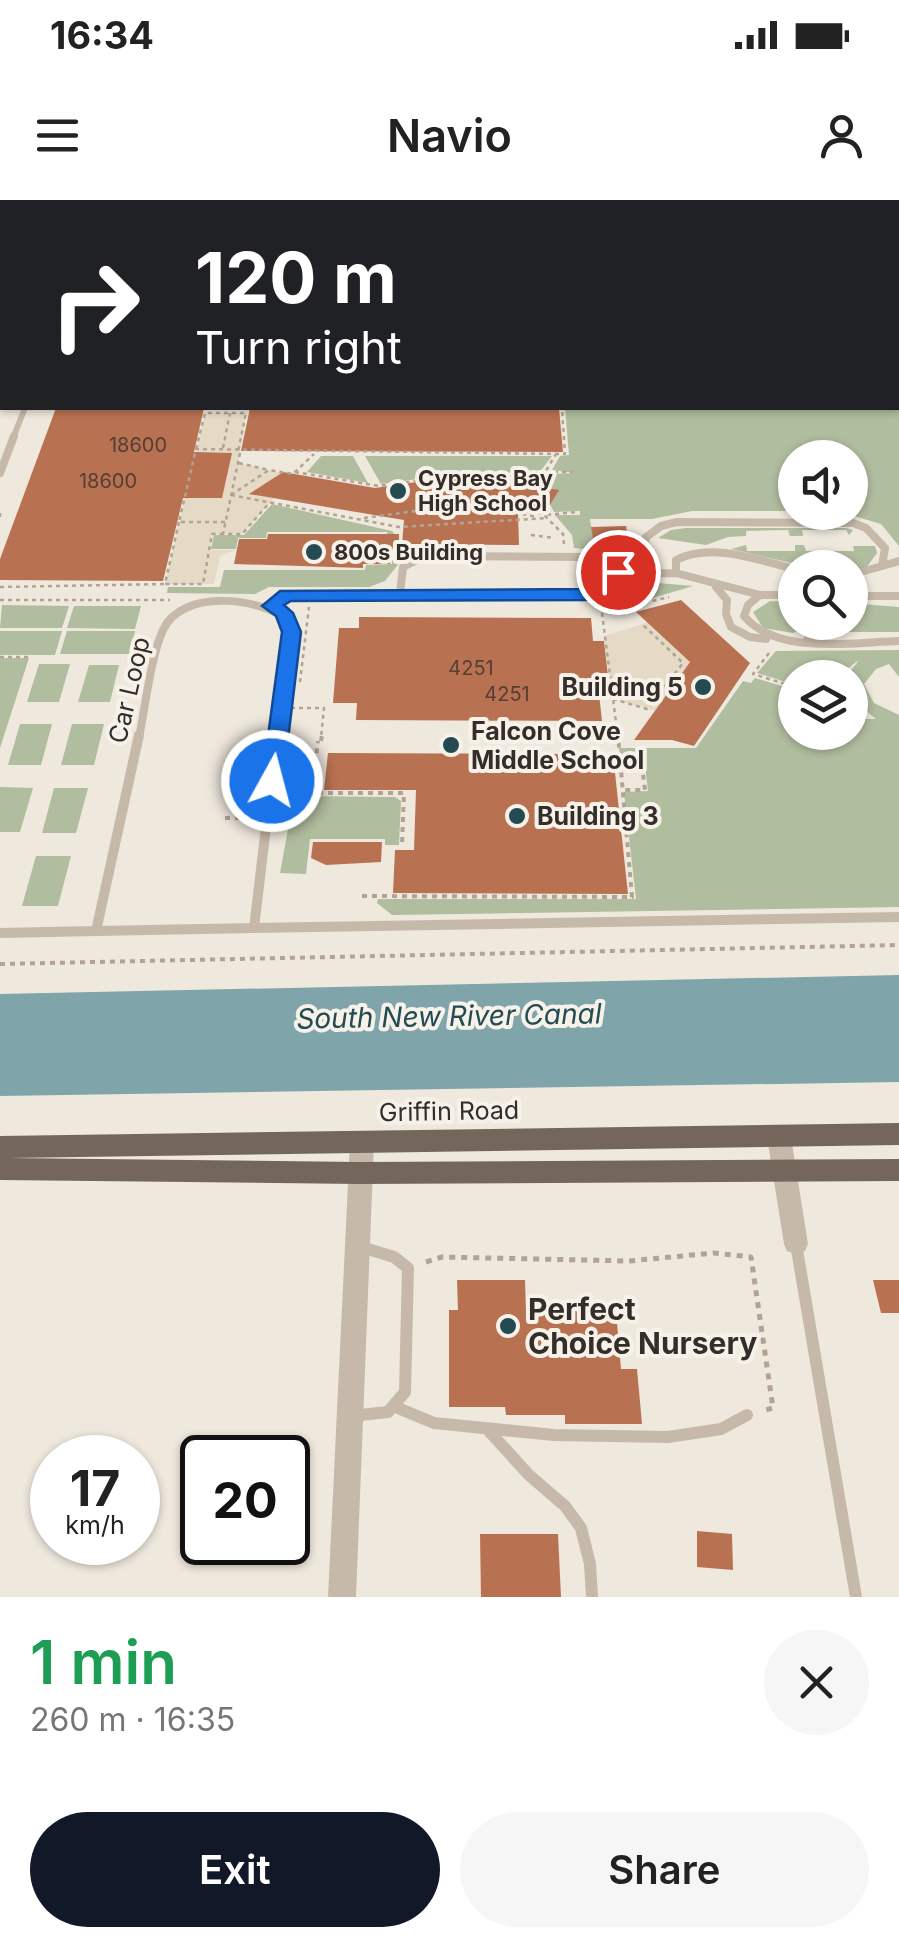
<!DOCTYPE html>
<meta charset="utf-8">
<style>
:root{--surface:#fff;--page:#f6f6f6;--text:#222;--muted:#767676;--accent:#111827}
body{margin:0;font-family:Inter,sans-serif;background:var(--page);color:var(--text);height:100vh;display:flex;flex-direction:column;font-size:38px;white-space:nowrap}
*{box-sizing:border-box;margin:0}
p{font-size:32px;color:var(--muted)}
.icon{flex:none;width:55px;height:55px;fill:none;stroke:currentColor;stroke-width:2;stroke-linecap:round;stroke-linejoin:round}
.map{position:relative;height:1397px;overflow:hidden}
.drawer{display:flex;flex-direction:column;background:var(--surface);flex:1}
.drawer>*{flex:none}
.banner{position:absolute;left:0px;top:0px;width:900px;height:210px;box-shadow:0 2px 8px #0004;background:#202124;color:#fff;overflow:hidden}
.fabs{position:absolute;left:778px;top:240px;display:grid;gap:20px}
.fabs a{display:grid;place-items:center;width:90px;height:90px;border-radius:50%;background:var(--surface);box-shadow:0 2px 8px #0004;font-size:50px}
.speed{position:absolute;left:30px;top:1235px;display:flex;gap:20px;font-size:50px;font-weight:700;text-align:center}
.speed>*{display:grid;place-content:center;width:130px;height:130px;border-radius:50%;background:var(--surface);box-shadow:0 2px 8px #0004;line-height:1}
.speed small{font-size:25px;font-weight:400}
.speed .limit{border:5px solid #111;border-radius:15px;background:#fff;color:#111}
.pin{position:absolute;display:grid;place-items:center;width:85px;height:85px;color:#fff;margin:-42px;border:5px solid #fff;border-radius:50%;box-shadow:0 2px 10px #0007}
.me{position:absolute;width:110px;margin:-55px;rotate:7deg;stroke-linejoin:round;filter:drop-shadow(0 0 8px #0008)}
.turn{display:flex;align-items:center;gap:35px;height:210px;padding:0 30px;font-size:45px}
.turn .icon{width:130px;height:130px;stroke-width:2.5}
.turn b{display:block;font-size:70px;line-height:85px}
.round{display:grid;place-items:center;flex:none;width:105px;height:105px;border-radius:52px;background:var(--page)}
.summary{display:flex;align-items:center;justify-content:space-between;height:170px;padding:0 30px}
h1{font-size:60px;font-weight:600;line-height:75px;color:#1e9e55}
.cta{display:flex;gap:20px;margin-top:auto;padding:20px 30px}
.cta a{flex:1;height:115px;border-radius:60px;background:var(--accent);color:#fff;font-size:40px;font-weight:600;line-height:115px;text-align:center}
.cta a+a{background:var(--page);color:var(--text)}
.status{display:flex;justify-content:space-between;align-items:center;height:70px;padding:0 50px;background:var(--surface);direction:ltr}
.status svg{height:28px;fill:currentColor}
header{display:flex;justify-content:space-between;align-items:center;height:130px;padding:0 30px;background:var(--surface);font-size:45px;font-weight:600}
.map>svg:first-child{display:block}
</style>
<div class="status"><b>16:34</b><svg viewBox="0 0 49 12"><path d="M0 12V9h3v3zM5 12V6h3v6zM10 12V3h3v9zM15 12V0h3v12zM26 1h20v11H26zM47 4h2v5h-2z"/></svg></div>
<header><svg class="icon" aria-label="menu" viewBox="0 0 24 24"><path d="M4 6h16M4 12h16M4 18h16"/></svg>Navio<svg class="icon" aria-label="person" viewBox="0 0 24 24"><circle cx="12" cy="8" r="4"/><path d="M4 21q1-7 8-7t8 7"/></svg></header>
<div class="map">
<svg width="899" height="1397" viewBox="0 0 899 1397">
<rect width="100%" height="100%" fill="#efe8dd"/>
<!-- green -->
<path fill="#b1bd9f" d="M899,202V346L881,324L844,313L850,312V258H795V311H692L652,319H590L594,344H629L630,354L574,348L572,335L555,315H580V311L554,312L541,287L549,274L575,273L552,270L560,256L569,255L565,208H898Z
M321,256H353L368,283L307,272Z
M365,256H552L539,273L468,272L381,284Z
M272,304L392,331L396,336H387V332H267L266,338H238L236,349H211L214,335H244Z
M686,328H846L853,330L849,335L846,330H802L803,336H790L788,330L746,331V336L728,337L706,345L658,338L671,330Z
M746,345L747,351H795V345H804L806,351H854L853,346H875L877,353L866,368L850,372V368L809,367L731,349Z
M393,352H428L400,362L385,381L369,387H269L255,394L167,393L168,387H220L224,370H365L366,365L392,364Z
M635,381L693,386L643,401H579Z
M770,401L795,402V422L815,424L793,433L763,428L753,412Z
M862,404L899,407V432H833L838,423L850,422V405Z
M2,405L69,406L62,428H0Z
M74,406H141L135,429L67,428Z
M0,431H62L55,455H0Z
M67,431H135L129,454H60Z
M899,450V477L889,464L876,469L864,484L874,503L899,515V707L392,715L377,703L378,699H636L624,592L648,591L644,558L620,557L619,548H696L743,481L751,483L755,478L795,490V532H850V519H876L850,498V478L846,477L859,460L847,469L844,477L795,478V485L757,473L776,451Z
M0,458H29L0,548Z
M39,464H70L59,502H27Z
M89,465H119L110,502H78Z
M20,524H52L41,565H8Z
M72,524H104L94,565H61Z
M0,587L33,588L20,632H0Z
M54,588H88L76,633H42Z
M294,596L395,597L401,601L399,645H385V639H310L306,674L280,673Z
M36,656H71L58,706H22Z"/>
<!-- plaza -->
<path fill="#e5dac6" d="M205,213H246L238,263L283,273L251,294L274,298L242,334H212L210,350H236L220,356L214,384H165Z
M649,422L690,461L655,511L611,498L604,436Z"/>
<!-- water -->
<path fill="#7fa4a9" d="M899,775V882L0,896V794Z"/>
<!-- building -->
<path fill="#b87252" d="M56,208H204L194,252L232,253L222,298H183L163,381L0,380V359Z
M250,208H559L563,252L241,251Z
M283,272L375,288L466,275L559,290L544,315L518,311L519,345L402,344L404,320L249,294Z
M626,326L629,344H594L591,327Z
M268,334H399V351L391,350L390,364H363V368L234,364L239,339H267Z
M681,400L750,463L694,546L672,540H634L690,462L636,412Z
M359,417L591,418L593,441H604L610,494H599L602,521L356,520L357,503H333L339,428H359Z
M328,553L613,554L628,694L393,693L395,650H414L416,590H324Z
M313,642H382L381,662L326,665L311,658Z
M457,1080H525L526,1111H616L621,1169H637L642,1224H565V1215H506L505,1207H449V1110H458Z
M873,1080H899V1113H881Z
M697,1331L732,1334L733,1370L697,1367Z
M480,1334H558L561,1397H481Z"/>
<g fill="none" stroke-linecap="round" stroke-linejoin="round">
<!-- path-far2 -->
<path stroke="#b2a395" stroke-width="2.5" stroke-dasharray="4 4" stroke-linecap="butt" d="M223,248L230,213
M196,249L205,213H246L238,252
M240,253L223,334H242L270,302
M239,263L269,270
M295,272L379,286L466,274L538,284
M546,272H573
M493,276H543
M538,284L556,254
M231,295L399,327L547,318
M231,295L269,270L293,274L314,254
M0,313V321
M364,318L466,304L538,317
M179,322L165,384H203L212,334H223
M225,322H179L196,249L565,254L562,208
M531,335L554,338
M564,344L563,334L544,315L577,312
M0,387L165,384
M0,400H170
M601,405L618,538
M605,405H636L669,397
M769,453L753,474L795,487
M0,457H28
M300,482L309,407
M613,499L647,509L683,463L641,423
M291,508H324L321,538"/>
<!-- path-far1 -->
<path stroke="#b2a395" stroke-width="4" stroke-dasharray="5 5" stroke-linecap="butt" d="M321,541L322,535
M617,559H641L645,590H621
M288,593H404L402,645
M312,593L318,541
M225,618H251
M362,696L632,697L618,535
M0,764L899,745"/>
<!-- path -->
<path stroke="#b2a395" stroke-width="5" stroke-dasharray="6 6" stroke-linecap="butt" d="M426,1062L442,1057L629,1061L714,1053L751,1057L773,1208L762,1211"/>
<!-- service-far3 -->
<path stroke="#c6b9aa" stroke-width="6" d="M13,238L25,208"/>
<!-- service-far2 -->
<path stroke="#c6b9aa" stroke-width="8" d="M0,273L14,236
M447,356L586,357L606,362L619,376L607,388L590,394H400L403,367L421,358Z
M882,366L899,361
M647,372L645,338L661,326L677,322L853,323L866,328L885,348L882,366L850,375
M676,373V360C712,342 758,360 795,369
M618,374L676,373L760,395H795
M716,387L727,400L726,414L731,427L750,437L766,439
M760,395L748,405L744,416C778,456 852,442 899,441
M850,396H899
M271,406L286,395L400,394
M808,438L821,431L827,422
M139,538C145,508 151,456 163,430C182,388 262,397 290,422L276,538"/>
<!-- service-far1 -->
<path stroke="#c6b9aa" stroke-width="10" d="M139,535L96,731L254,728
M254,728L277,535
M254,728L899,717
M0,733L96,731"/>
<!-- service -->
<path stroke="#c6b9aa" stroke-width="12" d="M796,1044L856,1397
M393,1206L434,1223L554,1235L668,1237L721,1229L747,1215
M351,1216L388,1212L405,1192L408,1068L394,1057L358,1046
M487,1229L529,1275L565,1306L581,1328L590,1364L592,1397"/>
<!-- minor -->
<path fill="#c6b9aa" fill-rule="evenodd" d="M165,0H186L188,2H168Z
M209,0H229L231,2H212Z
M615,0H628L630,2H617Z
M898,179H899V187H898Z
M779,928L787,931L791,937L808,1044L805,1051L796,1054L787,1051L784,1044L767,937L771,931Z
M362,933L370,936L374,942L356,1397H328L350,942L354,936Z"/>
<!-- primary -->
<path fill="#75665c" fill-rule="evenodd" d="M899,923V945L8,958L360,962L899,959V981L360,984L0,980V936Z"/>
</g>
<!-- route -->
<path fill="#1a73e8" stroke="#114b97" stroke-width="2.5" d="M618,367L627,372L622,386L590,400L291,401L284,405L293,413L301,432L283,581L272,588L262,581L282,432L276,416L262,406L280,391L587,389L607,379L612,368Z"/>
<!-- markers -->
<g fill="#234b51" stroke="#f7f2e9" stroke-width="4">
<circle cx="398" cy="291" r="10"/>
<circle cx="314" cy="352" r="10"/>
<circle cx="703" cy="487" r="10"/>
<circle cx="451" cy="545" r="10"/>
<circle cx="517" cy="616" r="10"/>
<circle cx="508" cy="1126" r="10"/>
</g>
<g text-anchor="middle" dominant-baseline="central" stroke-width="8" stroke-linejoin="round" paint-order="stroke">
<!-- number labels -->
<g font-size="20" fill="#553e33">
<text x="138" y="245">18600</text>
<text x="108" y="281">18600</text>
<text x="471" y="468">4251</text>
<text x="507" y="494">4251</text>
</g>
<!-- far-poi labels -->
<g font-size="22" font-weight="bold" fill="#342d29" stroke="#f7f2e9" text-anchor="start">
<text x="418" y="278">Cypress Bay<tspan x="418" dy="25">High School</tspan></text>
<text x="334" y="352">800s Building</text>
</g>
<!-- poi labels -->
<g font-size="25" font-weight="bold" fill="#342d29" stroke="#f7f2e9" text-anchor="start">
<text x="683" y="487" text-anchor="end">Building 5</text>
<text x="471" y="531">Falcon Cove<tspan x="471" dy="29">Middle School</tspan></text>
<text x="537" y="616">Building 3</text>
</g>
<!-- street labels -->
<g font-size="25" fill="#342d29" stroke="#f7f2e9">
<text transform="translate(129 490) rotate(-77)">Car Loop</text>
<text transform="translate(449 911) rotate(-1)">Griffin Road</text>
</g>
<!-- water labels -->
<g font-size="28" font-style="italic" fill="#234b51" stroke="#f7f2e9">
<text transform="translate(449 816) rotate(-1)">South New River Canal</text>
</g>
<!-- near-poi labels -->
<g font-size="30" font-weight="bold" fill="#342d29" stroke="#f7f2e9" text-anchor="start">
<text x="528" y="1109">Perfect<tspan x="528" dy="34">Choice Nursery</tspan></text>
</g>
</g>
</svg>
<div class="fabs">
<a><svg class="icon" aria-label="sound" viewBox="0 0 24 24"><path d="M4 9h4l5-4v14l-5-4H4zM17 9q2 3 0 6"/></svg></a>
<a><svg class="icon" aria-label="search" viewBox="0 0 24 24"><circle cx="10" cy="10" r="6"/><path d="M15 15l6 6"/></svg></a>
<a><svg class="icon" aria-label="layers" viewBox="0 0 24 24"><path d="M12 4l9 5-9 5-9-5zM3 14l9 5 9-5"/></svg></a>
</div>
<div class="speed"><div>17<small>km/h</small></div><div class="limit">20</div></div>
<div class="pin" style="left:618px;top:372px;background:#d93025"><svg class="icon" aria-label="arrive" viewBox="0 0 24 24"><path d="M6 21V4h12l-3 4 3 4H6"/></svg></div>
<svg class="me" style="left:272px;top:581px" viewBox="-20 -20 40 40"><circle r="17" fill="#1a73e8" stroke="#fff" stroke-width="3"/><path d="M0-11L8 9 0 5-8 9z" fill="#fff"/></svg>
<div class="banner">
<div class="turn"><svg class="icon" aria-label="right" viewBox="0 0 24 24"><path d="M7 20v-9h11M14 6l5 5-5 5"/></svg><div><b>120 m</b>Turn right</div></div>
</div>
</div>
<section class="drawer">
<div class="summary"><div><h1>1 min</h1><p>260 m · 16:35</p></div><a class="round"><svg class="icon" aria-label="close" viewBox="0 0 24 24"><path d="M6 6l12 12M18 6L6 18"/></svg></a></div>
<div class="cta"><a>Exit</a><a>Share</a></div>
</section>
